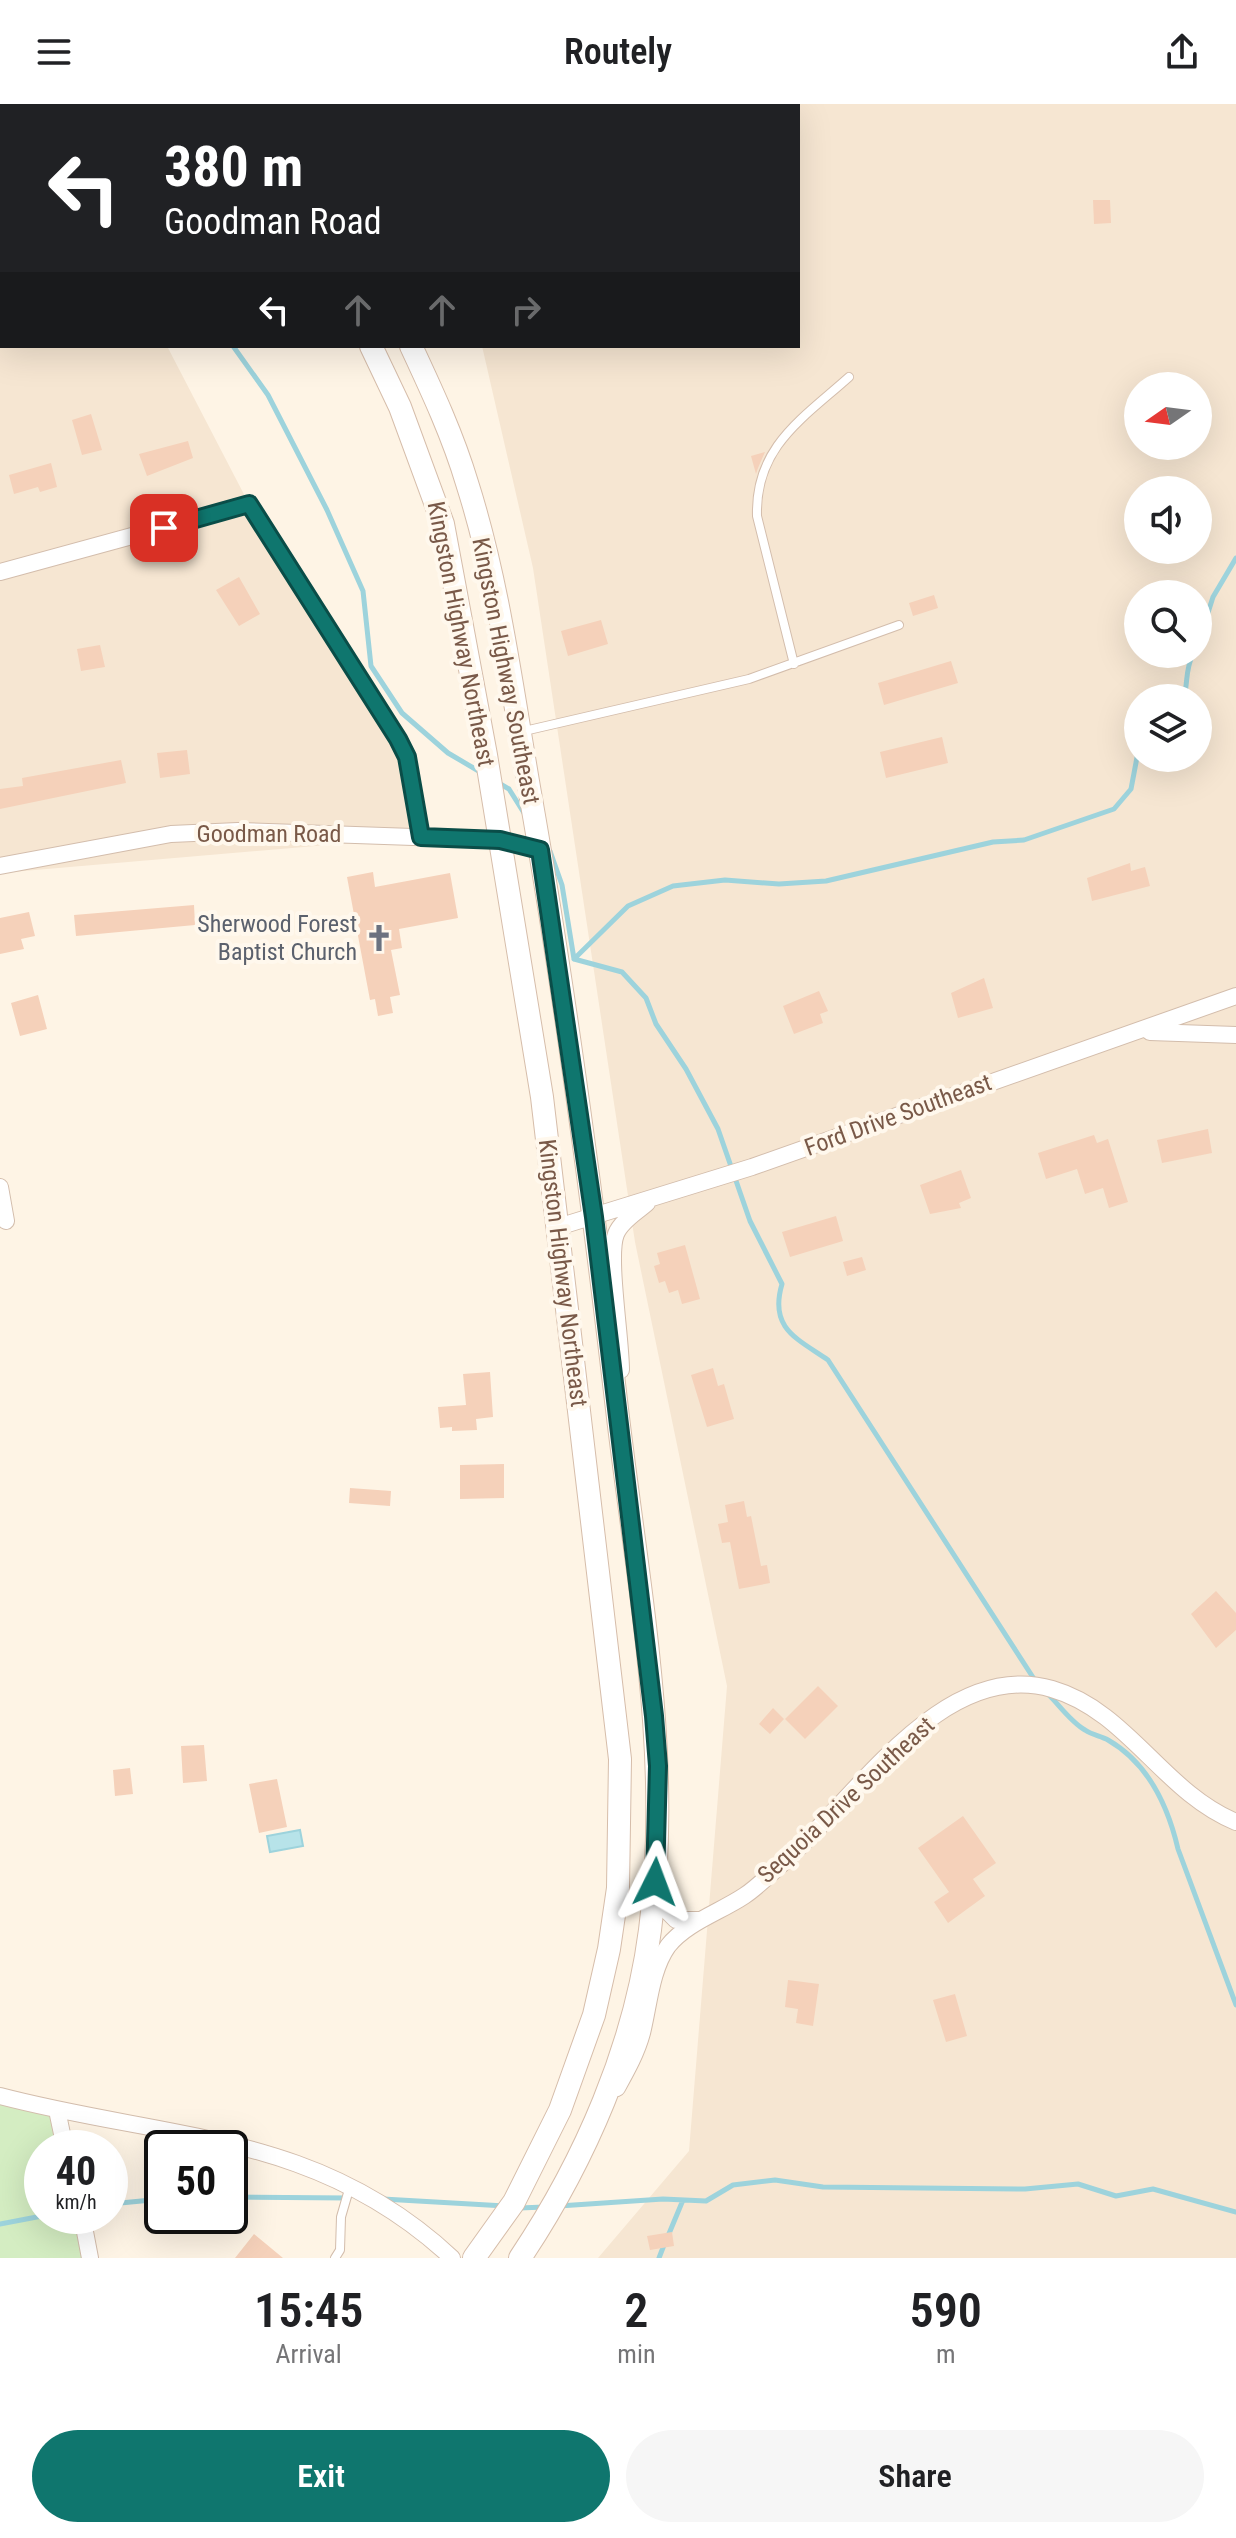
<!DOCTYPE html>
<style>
:root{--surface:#fff;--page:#f6f6f6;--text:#202124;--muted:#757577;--accent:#0f766e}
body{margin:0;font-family:"Roboto Condensed",sans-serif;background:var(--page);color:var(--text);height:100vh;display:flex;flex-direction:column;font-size:30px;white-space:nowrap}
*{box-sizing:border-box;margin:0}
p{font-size:26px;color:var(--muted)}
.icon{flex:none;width:44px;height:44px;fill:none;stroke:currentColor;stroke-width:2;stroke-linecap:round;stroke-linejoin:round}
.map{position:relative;height:2154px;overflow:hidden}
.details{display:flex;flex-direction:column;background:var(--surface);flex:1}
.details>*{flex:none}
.guide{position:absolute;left:0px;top:0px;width:800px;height:244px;box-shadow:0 8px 32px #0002;background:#202124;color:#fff;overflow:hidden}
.needle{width:52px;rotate:256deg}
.tools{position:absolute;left:1124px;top:268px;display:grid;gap:16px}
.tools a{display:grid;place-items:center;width:88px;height:88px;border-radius:50%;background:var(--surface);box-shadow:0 8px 32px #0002;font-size:40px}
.speed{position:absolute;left:24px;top:2026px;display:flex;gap:16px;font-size:40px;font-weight:700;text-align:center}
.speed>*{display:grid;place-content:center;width:104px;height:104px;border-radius:50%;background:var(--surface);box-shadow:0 8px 32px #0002;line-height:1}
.speed small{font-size:20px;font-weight:400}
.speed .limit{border:4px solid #111;border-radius:12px;background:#fff;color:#111}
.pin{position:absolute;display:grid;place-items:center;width:68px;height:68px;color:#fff;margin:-34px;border-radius:16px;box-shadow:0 4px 12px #0006}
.me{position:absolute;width:88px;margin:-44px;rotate:3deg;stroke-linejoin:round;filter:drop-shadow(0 0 6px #0008)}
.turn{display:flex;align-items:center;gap:28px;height:168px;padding:0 32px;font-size:36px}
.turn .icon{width:104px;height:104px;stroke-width:2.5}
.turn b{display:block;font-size:56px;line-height:68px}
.lanes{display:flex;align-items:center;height:76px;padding:0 32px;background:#0003;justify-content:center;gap:40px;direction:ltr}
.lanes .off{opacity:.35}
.eta{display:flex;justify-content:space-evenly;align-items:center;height:136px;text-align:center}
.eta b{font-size:48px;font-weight:600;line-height:56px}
.button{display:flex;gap:16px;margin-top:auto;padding:16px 32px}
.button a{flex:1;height:92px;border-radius:48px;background:var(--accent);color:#fff;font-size:32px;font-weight:600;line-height:92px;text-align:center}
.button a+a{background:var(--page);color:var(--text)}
header{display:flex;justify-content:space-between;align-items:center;height:104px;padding:0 32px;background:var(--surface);font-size:36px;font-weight:600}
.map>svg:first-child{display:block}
</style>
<header><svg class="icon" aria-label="menu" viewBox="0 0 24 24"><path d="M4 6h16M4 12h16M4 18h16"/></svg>Routely<svg class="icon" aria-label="share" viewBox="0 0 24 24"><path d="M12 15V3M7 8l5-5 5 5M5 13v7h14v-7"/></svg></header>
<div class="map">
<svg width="1236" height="2154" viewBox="0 0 1236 2154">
<rect width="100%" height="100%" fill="#fef4e5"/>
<!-- residential -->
<path fill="#f6e6d2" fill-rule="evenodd" d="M0,0L42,2H2V242H167L249,400L398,635L421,733L0,769Z
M426,0H1236V2154H598L689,2047L727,1582L635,1138L533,464L482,242H798V2ZM1138,282H1198V342H1138ZM1138,386H1198V446H1138ZM1138,490H1198V550H1138ZM1138,594H1198V654H1138Z"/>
<!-- green -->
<path fill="#d4edc2" d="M0,1992L57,2006L66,2044H42V2112H83L93,2154H0Z"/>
<!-- water -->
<path fill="#b7e3e9" stroke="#9dd3dc" stroke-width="2" d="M300,1726L303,1742L270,1748L267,1732Z"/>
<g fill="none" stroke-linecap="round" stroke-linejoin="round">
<!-- stream -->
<path stroke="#9dd3dc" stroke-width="5" d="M86,0V2
M233,242L268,291L327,406L363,487L371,562L402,609L448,649L482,669
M1198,540L1213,493L1236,454
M1184,594C1188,578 1185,566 1193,550
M497,678L509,685L524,709
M550,747L562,781L574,855
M574,855L622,868L646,894L656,920L686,965L718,1025L750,1117L782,1180C769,1224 796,1234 828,1256L1036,1578
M574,855L628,802L673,782L725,776L779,780L826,777L993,738L1024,736L1114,705L1131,685L1138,648
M1049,1591C1060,1602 1071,1618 1085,1626C1092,1631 1101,1632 1108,1636C1148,1659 1168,1702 1178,1745L1236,1901
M230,2093L349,2094
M383,2095L505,2102
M110,2100L162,2095
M559,2102L663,2095L706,2097L733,2081L775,2076L823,2083L1025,2085L1078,2080L1116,2092L1153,2085L1236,2108
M519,2104L545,2103
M0,2120L42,2112
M668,2132L683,2096
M659,2154L664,2141"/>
</g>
<!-- building -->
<path fill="#f5d1ba" d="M1093,96H1110L1111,119L1094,120Z
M91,310L102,346L82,351L72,316Z
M188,337L193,354L147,372L139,350Z
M765,348L758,364L756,370L751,352Z
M51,359L57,383L40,388L38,383L14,390L9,371Z
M239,473L260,510L239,522L216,486Z
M934,491L938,504L913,512L909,499Z
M601,516L608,540L568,552L561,527Z
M100,541L105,563L81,567L77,545Z
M951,557L958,579L884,601L878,579Z
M942,633L948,659L886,674L880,648Z
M187,646L190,670L160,674L157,649Z
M121,656L126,679L0,705V685L23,682L22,674Z
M1130,759L1131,767L1145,763L1150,782L1092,797L1087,774Z
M373,768L375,783L450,769L458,814L399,825L402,844L391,846L400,891L390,893L393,909L378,912L375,895L370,896L347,773Z
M194,801L195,821L76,832L74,811Z
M29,808L35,832L21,835L24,845L0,850V814Z
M984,874L993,904L958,914L951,889Z
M819,887L828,907L820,910L823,919L794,930L783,902Z
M38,891L47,925L20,932L11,899Z
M1208,1025L1212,1049L1162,1059L1157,1036Z
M1094,1031L1097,1039L1108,1035L1128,1098L1109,1104L1103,1084L1085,1090L1077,1065L1046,1075L1038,1049Z
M961,1066L971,1094L959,1099L961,1104L930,1110L920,1081Z
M836,1112L843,1137L790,1153L782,1128Z
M685,1141L700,1195L682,1200L678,1186L669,1189L665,1177L659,1179L654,1162L660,1160L657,1149Z
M862,1153L866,1166L847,1172L843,1158Z
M713,1264L718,1282L724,1280L734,1315L707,1323L691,1271Z
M490,1268L493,1313L476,1315L477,1326L452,1327V1323L440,1324L438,1303L466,1301L463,1270Z
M504,1360V1394L460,1395V1361Z
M350,1384L391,1387L390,1402L349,1399Z
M744,1397L747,1413L751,1412L761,1462L767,1461L770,1479L739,1485L730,1438L722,1439L718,1420L728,1418L725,1401Z
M1216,1487L1236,1509V1526L1216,1544L1191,1510Z
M818,1582L838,1602L805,1635L785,1615Z
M773,1604L784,1615L770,1630L759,1620Z
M204,1641L207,1677L183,1679L181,1642Z
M130,1664L133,1690L115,1692L113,1666Z
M277,1675L287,1723L259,1729L249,1680Z
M963,1712L996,1759L973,1775L985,1792L948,1819L934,1798L949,1788L918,1744Z
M788,1876L819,1880L813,1922L796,1919L798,1905L785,1903Z
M955,1890L967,1932L946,1938L933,1896Z
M672,2128L674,2142L650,2146L647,2132Z
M254,2130L283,2154H235Z"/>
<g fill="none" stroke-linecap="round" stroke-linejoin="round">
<!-- lane casing -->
<g stroke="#d3bdac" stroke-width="10">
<path id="lane" d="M794,560L757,412C755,343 802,315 849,273
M520,628L749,575L899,521
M335,2154L340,2146L341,2113L350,2082"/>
</g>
<!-- street casing -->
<g stroke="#d3bdac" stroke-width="18">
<path id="street" d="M0,468L249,400L398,635L407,653L421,733
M0,762L171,730L238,727L500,736L540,746
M1150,928L1236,931
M0,1083L6,1117
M558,1123L752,1063L1236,892
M621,1266C621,1234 607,1152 616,1130C621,1117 637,1108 647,1099
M657,1786L661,1801L676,1816H700
M617,1984C627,1966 637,1948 642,1929C649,1901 651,1866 668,1842C686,1819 720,1808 744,1792C755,1785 766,1774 776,1765C849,1705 940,1552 1052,1585C1128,1607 1163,1688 1236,1718
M0,1992C167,2036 316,2027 452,2154
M57,2006L65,2044
M82,2112L90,2154"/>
</g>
<!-- secondary casing -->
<g stroke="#d6bdaa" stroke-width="24">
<path id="secondary" d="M256,0L257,2
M297,0L298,2
M371,242L400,303L443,420L486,651L542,993L620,1655L618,1784L609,1845L594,1911L560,2006L514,2098L474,2154
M411,242C432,287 453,332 467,379C499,479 512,586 530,689C566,893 593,1099 617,1305C637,1477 673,1652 650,1826C635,1942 585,2057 520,2154"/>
</g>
<!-- lane -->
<use href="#lane" stroke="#fff" stroke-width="8"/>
<!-- street -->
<use href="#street" stroke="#fff" stroke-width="16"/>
<!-- secondary -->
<use href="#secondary" stroke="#fff" stroke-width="22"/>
</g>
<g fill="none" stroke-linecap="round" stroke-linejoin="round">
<!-- route casing -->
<g stroke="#0a4d48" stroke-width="20">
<path id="route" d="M164,424L249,400L398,635L407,653L421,733L500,736L540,746L594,1113L654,1612L658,1662L655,1778"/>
</g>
<!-- route -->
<use href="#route" stroke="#0f766e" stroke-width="14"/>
</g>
<!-- icons -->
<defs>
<g id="church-bare" transform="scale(2.16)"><path d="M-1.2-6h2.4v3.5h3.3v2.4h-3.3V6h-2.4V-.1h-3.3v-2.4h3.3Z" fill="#6b7280" stroke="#fff8ed" stroke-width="2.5" paint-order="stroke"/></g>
</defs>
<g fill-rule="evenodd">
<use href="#church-bare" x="379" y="834"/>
</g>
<g text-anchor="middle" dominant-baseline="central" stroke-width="8" stroke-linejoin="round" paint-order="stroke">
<!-- street labels -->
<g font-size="24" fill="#795948" stroke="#fff8ed">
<text transform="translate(461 530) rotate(79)">Kingston Highway Northeast</text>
<text transform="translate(506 567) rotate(79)">Kingston Highway Southeast</text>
<text x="269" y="730">Goodman Road</text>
<text transform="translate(898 1011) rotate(-20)">Ford Drive Southeast</text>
<text transform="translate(563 1169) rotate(83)">Kingston Highway Northeast</text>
<text transform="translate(846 1696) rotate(-43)">Sequoia Drive Southeast</text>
</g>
<!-- worship labels -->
<g font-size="24" fill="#5b616d" stroke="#fff8ed" text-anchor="end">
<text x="357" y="820">Sherwood Forest<tspan x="357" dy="28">Baptist Church</tspan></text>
</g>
</g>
</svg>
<div class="tools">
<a><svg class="needle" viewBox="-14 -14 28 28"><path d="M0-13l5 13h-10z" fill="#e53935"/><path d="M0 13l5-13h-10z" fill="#757577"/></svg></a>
<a><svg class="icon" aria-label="sound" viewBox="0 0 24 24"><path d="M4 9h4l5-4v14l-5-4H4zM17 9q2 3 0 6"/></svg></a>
<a><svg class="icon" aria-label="search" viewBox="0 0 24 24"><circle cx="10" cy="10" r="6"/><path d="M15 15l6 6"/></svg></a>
<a><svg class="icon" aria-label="layers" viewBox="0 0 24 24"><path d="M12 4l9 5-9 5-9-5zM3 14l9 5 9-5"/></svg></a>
</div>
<div class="speed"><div>40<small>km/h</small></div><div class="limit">50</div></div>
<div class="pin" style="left:164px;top:424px;background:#d93025"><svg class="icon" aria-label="arrive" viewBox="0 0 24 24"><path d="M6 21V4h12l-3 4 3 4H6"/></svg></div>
<svg class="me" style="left:655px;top:1778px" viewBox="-20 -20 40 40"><path d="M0-17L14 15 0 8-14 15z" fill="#0f766e" stroke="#fff" stroke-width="4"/></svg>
<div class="guide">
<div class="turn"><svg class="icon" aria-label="left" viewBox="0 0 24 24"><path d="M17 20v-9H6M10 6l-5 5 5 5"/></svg><div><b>380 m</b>Goodman Road</div></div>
<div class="lanes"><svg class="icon" aria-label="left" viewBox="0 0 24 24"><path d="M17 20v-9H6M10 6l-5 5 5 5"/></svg><svg class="icon off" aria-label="ahead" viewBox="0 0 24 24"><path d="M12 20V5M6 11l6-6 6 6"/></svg><svg class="icon off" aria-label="ahead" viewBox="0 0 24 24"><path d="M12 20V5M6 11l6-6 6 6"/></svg><svg class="icon off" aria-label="right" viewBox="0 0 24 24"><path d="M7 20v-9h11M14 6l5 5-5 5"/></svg></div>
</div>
</div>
<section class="details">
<div class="eta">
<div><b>15:45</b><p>Arrival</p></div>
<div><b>2</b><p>min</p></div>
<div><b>590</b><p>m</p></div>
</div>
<div class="button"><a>Exit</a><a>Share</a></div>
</section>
